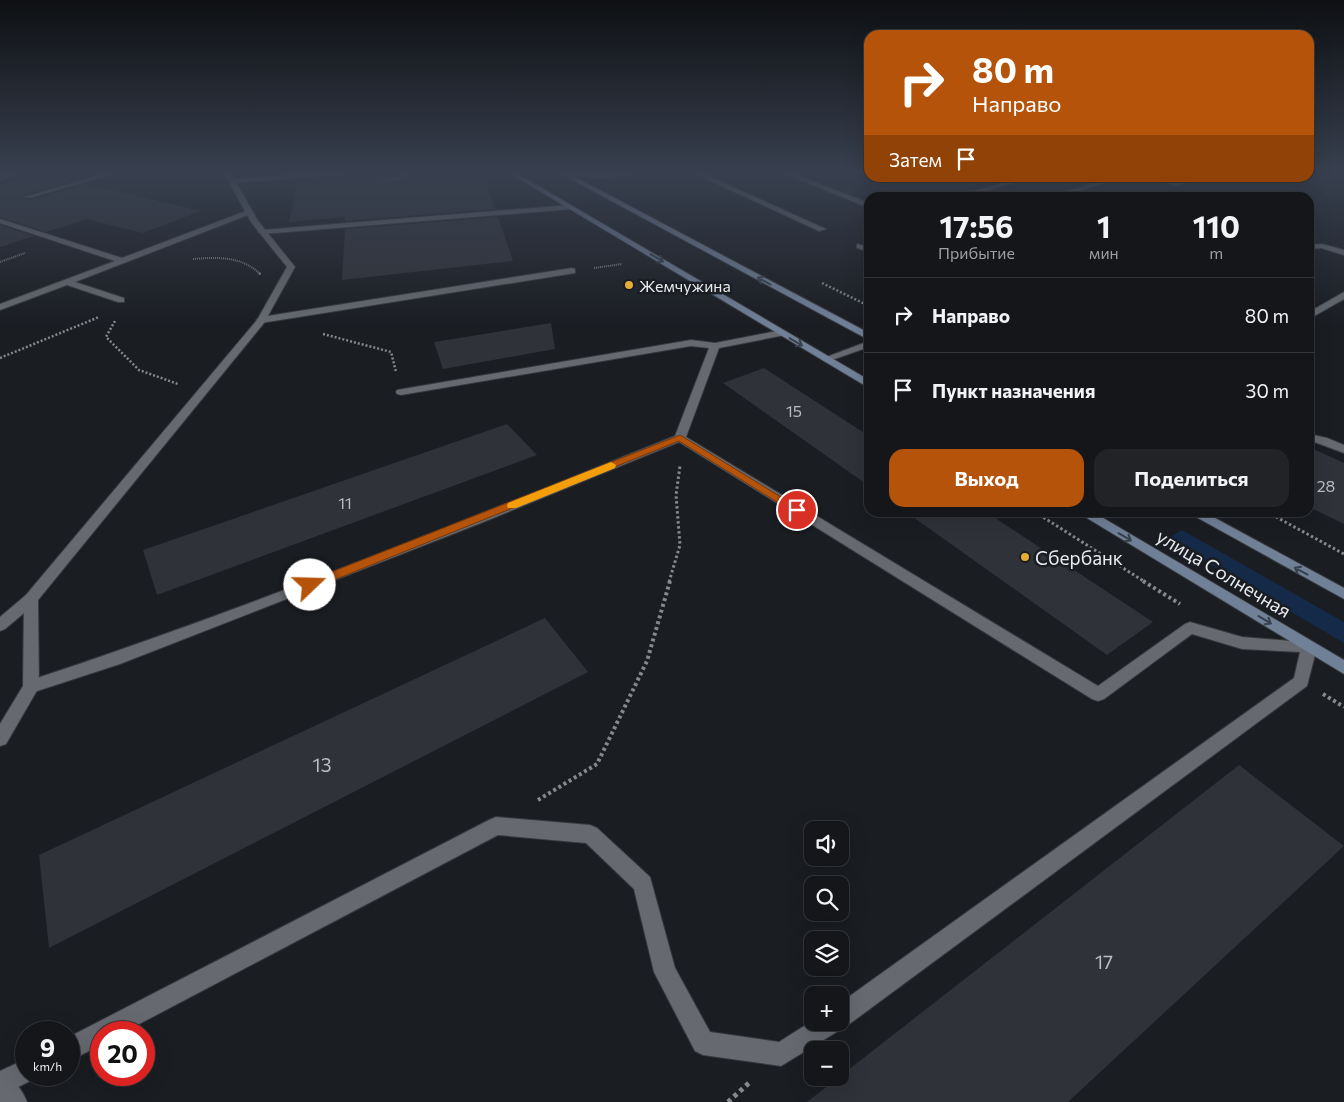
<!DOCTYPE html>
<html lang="ru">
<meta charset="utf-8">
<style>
:root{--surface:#14161a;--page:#212327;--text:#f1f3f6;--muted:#9d9fa2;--line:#333539;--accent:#b45309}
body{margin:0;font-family:Commissioner,sans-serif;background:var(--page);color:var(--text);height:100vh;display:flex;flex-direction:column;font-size:19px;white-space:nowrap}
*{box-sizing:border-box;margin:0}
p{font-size:16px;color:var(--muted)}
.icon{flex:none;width:28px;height:28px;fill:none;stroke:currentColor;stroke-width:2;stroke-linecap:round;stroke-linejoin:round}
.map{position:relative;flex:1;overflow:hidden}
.side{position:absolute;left:864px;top:192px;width:450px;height:325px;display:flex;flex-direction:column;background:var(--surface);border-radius:15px;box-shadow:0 5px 20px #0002,0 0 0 1px var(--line)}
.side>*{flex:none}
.hud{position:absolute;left:864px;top:30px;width:450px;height:152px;border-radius:15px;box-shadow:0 5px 20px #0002,0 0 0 1px var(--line);background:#b45309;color:#fff;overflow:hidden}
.buttons{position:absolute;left:804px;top:821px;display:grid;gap:10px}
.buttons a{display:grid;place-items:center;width:45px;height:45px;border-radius:10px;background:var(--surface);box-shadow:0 5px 20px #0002,0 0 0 1px var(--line);font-size:25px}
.speed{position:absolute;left:15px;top:1021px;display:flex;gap:10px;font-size:25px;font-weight:700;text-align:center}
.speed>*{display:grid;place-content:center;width:65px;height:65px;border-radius:50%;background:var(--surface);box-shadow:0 5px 20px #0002,0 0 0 1px var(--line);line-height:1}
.speed small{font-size:12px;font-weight:400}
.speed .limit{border:8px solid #d22;background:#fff;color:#111}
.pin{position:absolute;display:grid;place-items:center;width:42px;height:42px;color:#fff;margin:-21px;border:2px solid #fff;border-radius:50%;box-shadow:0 1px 5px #0007}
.me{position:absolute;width:55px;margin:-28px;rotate:69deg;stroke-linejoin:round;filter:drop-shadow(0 0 4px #0008)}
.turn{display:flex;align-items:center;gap:18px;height:105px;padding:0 25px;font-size:22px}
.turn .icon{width:65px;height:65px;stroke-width:2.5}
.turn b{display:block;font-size:35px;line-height:42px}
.then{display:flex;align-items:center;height:48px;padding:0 25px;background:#0003;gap:10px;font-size:19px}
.eta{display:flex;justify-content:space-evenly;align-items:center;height:85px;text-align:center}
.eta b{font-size:30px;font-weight:700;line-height:35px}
.cta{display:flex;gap:10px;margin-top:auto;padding:10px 25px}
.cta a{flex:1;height:58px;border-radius:15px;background:var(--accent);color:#fff;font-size:20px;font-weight:700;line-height:58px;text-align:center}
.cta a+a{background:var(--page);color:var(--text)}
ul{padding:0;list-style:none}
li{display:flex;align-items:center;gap:15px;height:75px;padding:0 25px;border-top:1px solid var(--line)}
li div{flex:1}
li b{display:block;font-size:19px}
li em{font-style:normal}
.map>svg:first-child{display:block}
</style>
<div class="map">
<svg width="1344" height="1102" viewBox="0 0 1344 1102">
<rect width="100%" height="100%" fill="#1a1d22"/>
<!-- green -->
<path fill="#152949" d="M1182,530L1344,622V643L1167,539Z"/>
<!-- building -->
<path fill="#2f3238" d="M368,171H468L486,182L495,209L345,221V217L289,222L298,180L363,175Z
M42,173L74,181L23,195L22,198L31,200L86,184L201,211L143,233L87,219L46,232L0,217V184Z
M498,217L513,261L342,280L345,229Z
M0,225L34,236L0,247Z
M551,323L555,349L443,369L434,342Z
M764,368L869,436V486L723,383Z
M507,424L537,455L157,595L143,550Z
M1309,447L1344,463V524L1309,507Z
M906,512H986L1153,622L1107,655Z
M545,618L588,672L49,948L39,855Z
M1239,765L1344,846L1068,1102H807Z"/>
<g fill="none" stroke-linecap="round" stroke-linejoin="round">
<!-- service casing -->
<g stroke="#37393d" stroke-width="2">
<path id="service" d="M20,171H30L0,180V176Z
M113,171H122L30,198L24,197Z
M340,171H366L363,173L234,183L231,181L234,179Z
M556,171L609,175L633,171H646L609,179L559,173Z
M689,171H697L826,229L819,231Z
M778,171H786L869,203V208Z
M1021,178H1030L962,198H949Z
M1111,178H1120L1057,198H1045Z
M1151,178C1160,177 1167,182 1176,182C1184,182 1192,177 1200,178L1176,186Z
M570,205L574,207L573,209L262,234L258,232L262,230Z
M246,211L253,213L75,282L124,298V302H118L67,285L0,310V304L115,261L0,223V219L122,258Z
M857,244L869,247V252L857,248Z
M1322,244L1344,250V255L1321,248L1309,249V245Z
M572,268L575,269V273L261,323L256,320L261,317Z
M1344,292V299L1309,319V312Z
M782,330L785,331V335L719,348L686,437L1098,686L1185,624L1190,622L1242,637L1315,643L1317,647L1307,686L848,1025L781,1066L703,1055L695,1051L654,972L634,889L586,843L498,835L124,1032H101V1045L69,1061V1037L489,820L496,817L590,825L597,828L650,877L675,968L710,1032L779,1042L812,1021L840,1022V1003L1294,678L1300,652L1242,649L1192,634L1104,699L1098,701L1092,699L679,442L481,523L120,664L31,693L25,692L23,687L25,682C245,610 460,522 675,436L709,348L691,346L401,395L397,394L396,392L397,390L691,340L715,343Z
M1309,434L1327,438L1344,445V453L1309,440Z
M31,594L36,595L38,599L36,603L5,629L0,631V617L26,595Z
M26,1059V1075H36L34,1079L0,1096V1071Z"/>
</g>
<!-- minor casing -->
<g stroke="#37393d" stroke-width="2">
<path id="minor" d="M223,171H229L232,175L258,221L295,267L264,323L38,600L39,687L6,744L0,746V724L23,686L24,599L26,595L257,320L287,267L251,222Z
M0,1073C13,1078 22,1089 27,1102H0Z"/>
</g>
<!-- tertiary casing -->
<g stroke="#37393d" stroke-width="2">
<path id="tertiary" d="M869,341V347L826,362L821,359Z"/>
</g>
<!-- secondary casing -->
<g stroke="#37393d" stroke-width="2">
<path id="secondary" d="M506,171H513L869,380V388Z
M556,171H564L869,333V340Z
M1077,512H1093L1344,660V674Z
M1187,512H1204L1344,588V599Z"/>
</g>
<!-- path-far4 -->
<path stroke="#85888c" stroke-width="2" stroke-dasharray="1 1" stroke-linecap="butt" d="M380,182L400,178L411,171
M1210,195L1219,198
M193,259C217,257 242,256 260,274
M0,262L25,253
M594,268L622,264"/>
<!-- path-far3 -->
<path stroke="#85888c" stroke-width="2.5" stroke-dasharray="2 2" stroke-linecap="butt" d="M259,273L261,275
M822,283L869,306
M115,321L106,337L139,370L178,384
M323,334L391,352L396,372
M0,358L99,317"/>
<!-- path-far2 -->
<path stroke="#85888c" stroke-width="3" stroke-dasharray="2.5 2.5" stroke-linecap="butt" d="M1035,512L1145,582
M1267,512L1344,554
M669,582L680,545L676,495L680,466"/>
<!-- path-far1 -->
<path stroke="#85888c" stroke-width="4" stroke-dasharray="3 3" stroke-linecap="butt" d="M1143,581L1180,604
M1323,694L1344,707
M538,800L597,764L647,661L670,581"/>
<!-- path -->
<path stroke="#85888c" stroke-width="5" stroke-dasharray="4 4" stroke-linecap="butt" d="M728,1102L750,1082"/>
<!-- service -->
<use href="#service" fill="#666a70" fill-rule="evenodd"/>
<!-- minor -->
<use href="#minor" fill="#666a70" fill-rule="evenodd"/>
<!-- tertiary -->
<use href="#tertiary" fill="#666a70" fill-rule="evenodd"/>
<!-- secondary -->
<use href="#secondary" fill="#708097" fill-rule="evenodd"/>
</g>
<!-- one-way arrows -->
<defs><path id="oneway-shaft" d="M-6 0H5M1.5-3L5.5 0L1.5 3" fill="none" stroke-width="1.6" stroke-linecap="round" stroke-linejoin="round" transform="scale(1.25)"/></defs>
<g stroke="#38404b">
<use href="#oneway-shaft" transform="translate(657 258) rotate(31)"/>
<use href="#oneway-shaft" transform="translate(764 281) rotate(-152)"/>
<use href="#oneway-shaft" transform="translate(796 342) rotate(31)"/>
<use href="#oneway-shaft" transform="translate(1125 537) rotate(31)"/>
<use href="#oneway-shaft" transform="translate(1301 571) rotate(-152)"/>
<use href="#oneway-shaft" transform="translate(1265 620) rotate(31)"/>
</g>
<!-- sky -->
<linearGradient id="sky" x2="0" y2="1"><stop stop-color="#0e1013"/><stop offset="0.53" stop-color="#38404f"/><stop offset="1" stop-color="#38404f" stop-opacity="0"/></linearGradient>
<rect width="1344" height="325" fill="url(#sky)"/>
<!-- route -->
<path fill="#b45309" stroke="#753606" d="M680,435L802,510L801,512H793L679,441L314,588H306L304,585L306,582Z"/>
<!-- slow -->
<path fill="#f59e0b" d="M611,462L616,465L615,468L516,508H508L507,506L508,503Z"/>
<!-- markers -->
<g fill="#e9ab38" stroke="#1a1d22" stroke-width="2">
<circle cx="629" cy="285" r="5"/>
<circle cx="1025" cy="557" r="5"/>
</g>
<g text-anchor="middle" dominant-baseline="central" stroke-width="5" stroke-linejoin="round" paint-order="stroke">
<!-- far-poi labels -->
<g font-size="16" fill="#e9ecef" stroke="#1a1d22" text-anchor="start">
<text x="639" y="285">Жемчужина</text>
</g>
<!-- number labels -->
<g font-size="16" fill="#babec1">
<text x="794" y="410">15</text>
<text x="1326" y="485">28</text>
<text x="345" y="502">11</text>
</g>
<!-- poi labels -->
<g font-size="19" fill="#e9ecef" stroke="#1a1d22" text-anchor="start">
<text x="1035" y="557">Сбербанк</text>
</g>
<!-- street labels -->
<g font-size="19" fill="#e9ecef" stroke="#1a1d22">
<text transform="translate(1224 573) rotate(31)">улица Солнечная</text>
</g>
<!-- near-number labels -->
<g font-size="19" fill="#babec1">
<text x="322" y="764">13</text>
<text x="1104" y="961">17</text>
</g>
</g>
</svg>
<div class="buttons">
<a><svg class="icon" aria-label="sound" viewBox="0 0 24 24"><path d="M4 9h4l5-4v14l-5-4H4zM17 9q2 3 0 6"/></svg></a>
<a><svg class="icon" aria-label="search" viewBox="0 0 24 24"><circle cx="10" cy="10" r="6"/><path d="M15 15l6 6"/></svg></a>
<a><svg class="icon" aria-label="layers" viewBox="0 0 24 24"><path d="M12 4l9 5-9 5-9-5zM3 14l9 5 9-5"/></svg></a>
<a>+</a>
<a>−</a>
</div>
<div class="speed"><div>9<small>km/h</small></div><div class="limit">20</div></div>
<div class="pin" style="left:797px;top:510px;background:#d93025"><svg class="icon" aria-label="arrive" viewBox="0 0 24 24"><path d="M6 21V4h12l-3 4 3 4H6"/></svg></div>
<svg class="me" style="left:310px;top:585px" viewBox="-20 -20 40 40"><circle r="19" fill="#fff"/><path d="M0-13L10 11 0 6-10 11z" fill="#b45309"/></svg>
<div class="hud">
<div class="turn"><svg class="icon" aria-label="right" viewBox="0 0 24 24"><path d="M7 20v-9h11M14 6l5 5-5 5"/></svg><div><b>80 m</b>Направо</div></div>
<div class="then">Затем<svg class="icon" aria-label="arrive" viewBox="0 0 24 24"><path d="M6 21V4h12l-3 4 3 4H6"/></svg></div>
</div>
<section class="side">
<div class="eta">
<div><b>17:56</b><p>Прибытие</p></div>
<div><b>1</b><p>мин</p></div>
<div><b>110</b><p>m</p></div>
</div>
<ul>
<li><svg class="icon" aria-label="right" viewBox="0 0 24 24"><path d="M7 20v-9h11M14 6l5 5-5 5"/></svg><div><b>Направо</b></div><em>80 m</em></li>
<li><svg class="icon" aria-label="arrive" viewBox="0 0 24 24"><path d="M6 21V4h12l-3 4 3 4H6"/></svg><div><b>Пункт назначения</b></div><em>30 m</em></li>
</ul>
<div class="cta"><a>Выход</a><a>Поделиться</a></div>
</section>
</div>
